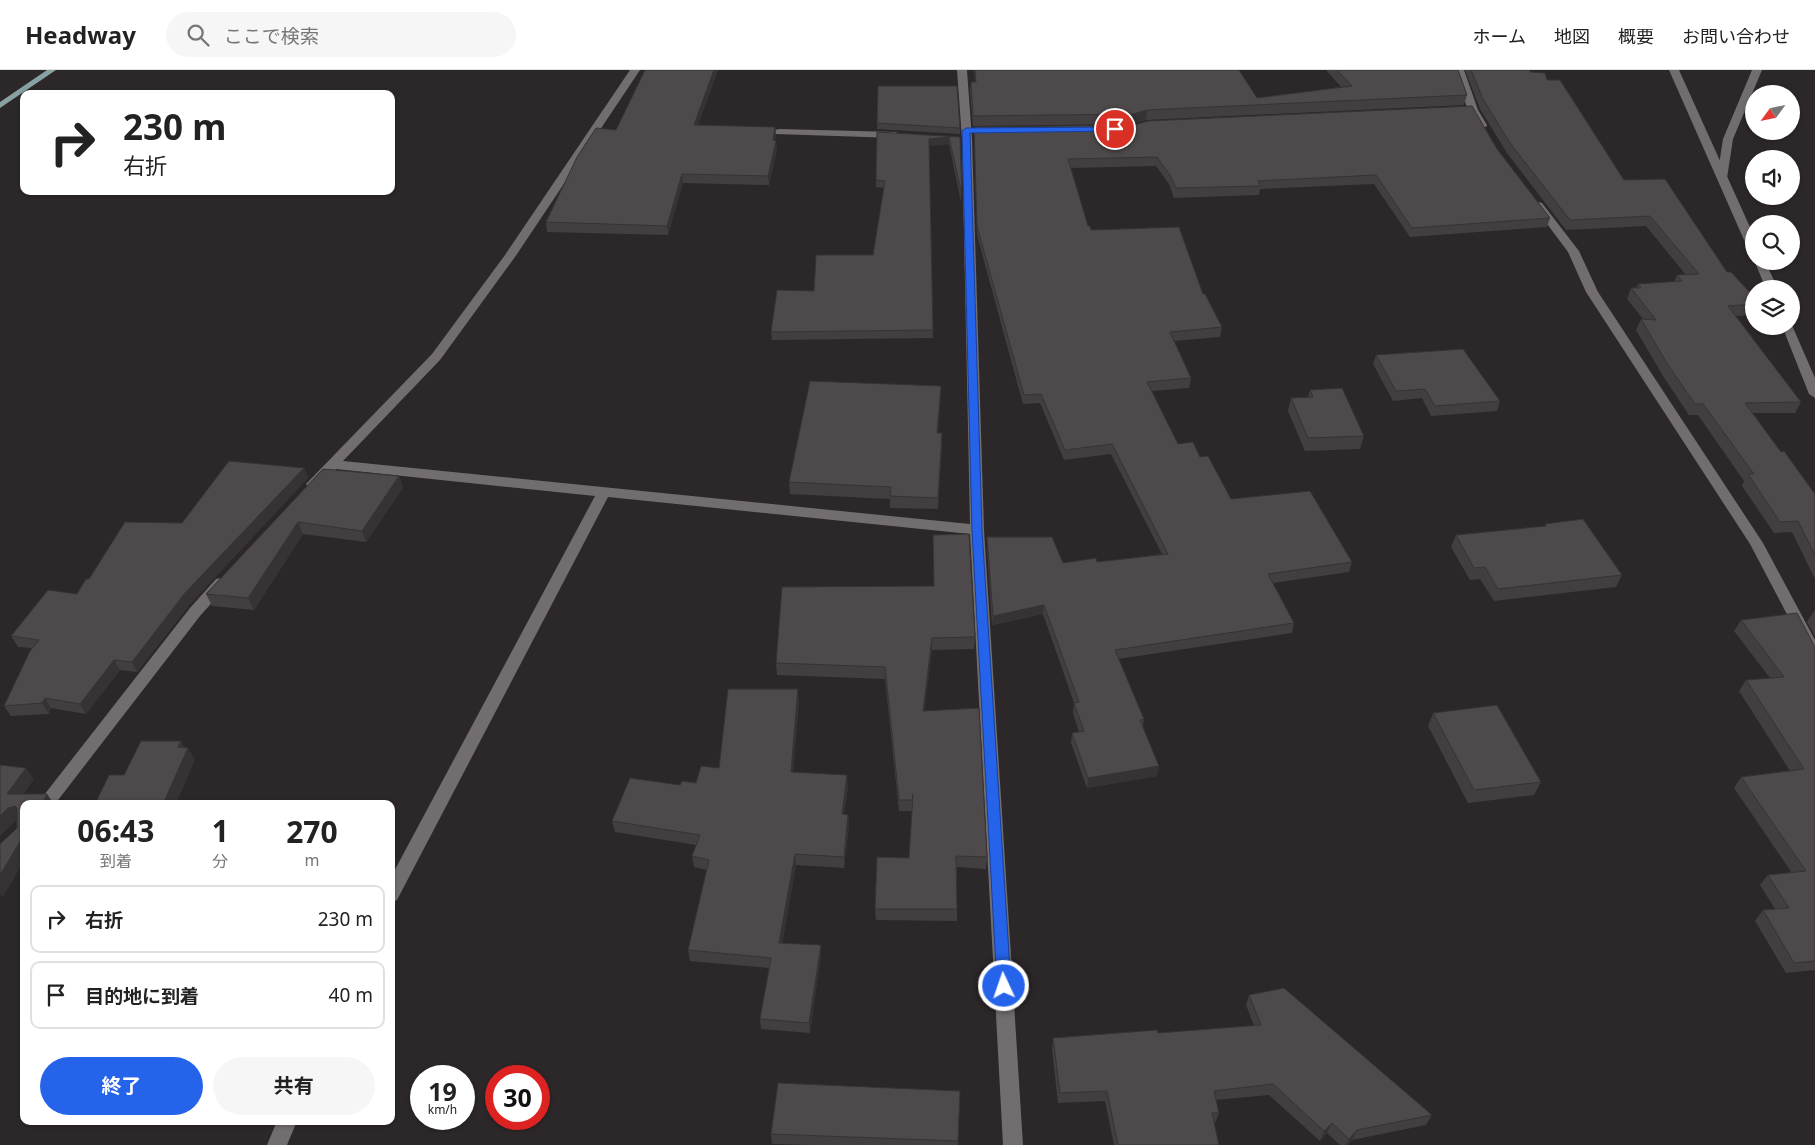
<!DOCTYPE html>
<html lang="ja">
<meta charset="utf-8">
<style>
:root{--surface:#fff;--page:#f6f6f6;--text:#222;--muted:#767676;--line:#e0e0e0;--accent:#2563eb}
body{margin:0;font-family:"Noto Sans","Noto Sans JP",sans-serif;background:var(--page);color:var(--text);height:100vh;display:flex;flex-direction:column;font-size:19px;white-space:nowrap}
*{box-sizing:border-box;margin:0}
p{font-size:16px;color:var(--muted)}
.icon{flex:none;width:28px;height:28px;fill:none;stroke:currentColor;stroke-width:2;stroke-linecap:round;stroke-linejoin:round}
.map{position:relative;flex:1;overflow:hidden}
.side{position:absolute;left:20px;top:730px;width:375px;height:325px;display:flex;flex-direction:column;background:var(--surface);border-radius:10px;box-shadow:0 1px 4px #0004}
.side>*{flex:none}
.banner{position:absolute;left:20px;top:20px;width:375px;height:105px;border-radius:10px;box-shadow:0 1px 4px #0004;background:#fff;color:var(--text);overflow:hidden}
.needle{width:32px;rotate:237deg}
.tools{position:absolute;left:1745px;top:15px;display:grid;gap:10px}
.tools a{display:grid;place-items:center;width:55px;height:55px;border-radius:50%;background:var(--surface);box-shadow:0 1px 4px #0004;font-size:25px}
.speed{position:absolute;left:410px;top:995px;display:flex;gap:10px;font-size:25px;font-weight:700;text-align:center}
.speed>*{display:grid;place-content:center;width:65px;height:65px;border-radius:50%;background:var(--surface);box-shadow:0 1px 4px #0004;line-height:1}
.speed small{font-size:12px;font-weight:400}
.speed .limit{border:8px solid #d22;background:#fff;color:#111}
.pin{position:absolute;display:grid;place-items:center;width:42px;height:42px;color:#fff;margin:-21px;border:2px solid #fff;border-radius:50%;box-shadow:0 1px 5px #0007}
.me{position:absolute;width:55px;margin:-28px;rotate:357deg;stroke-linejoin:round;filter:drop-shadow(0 0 4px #0008)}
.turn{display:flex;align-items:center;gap:18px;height:105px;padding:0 20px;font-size:22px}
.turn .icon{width:65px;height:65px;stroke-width:2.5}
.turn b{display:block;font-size:35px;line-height:42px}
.eta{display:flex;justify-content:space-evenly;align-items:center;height:85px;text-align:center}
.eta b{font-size:30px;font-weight:700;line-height:35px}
.button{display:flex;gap:10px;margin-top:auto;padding:10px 20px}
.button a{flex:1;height:58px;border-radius:30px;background:var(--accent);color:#fff;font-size:20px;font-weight:700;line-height:58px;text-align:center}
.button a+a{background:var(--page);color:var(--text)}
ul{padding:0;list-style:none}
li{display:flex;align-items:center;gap:15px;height:68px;margin:0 10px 8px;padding:0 10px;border:2px solid var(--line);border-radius:10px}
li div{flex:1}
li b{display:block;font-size:19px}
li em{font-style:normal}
header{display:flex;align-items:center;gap:30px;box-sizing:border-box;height:70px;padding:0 25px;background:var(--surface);border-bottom:1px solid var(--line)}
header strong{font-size:24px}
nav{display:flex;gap:28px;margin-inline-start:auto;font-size:18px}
.search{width:350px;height:45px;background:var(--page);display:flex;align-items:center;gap:12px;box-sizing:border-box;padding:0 18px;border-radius:28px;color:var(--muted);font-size:19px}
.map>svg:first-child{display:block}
</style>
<header>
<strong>Headway</strong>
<div class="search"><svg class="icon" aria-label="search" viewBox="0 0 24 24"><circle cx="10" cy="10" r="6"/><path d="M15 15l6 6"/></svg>ここで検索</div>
<nav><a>ホーム</a><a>地図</a><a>概要</a><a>お問い合わせ</a></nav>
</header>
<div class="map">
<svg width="1815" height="1075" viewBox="0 0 1815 1075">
<rect width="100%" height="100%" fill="#2c2729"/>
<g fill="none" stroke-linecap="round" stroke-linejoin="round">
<!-- stream -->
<path fill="#88a1a2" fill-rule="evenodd" d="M47,0H56L0,38V32Z"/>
<!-- minor -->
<path fill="#726d6f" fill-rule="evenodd" d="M630,0H640L515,187L440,290L343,391L970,454L962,69L957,0H967L972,69L984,460L1023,1075H1003L970,464L608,427L397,830L391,833V807L595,426L336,399L318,417H308L306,414L432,284L505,185Z
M1454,0H1464L1478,40L1487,55L1486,57H1478L1468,40Z
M1669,0H1679L1754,166V182L1748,179Z
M779,59L896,62L901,65L896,68L775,64V60Z
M1538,132L1542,133L1579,181L1598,222L1763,473L1815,570V590L1810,588L1750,474L1586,222L1568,182L1533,135Z
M1754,190L1765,191L1778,219H1766Z
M1791,253L1815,308V328L1809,324L1782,256H1791Z
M221,508L226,509L228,513L226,517L200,546L55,734H37L190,538L216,509Z
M277,1051H297L287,1075H267Z"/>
<!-- tertiary -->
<path fill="#726d6f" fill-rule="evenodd" d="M1752,0H1762L1733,69L1727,108L1722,111L1718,110L1717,108L1723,69Z"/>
</g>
<!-- wall -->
<path fill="#433f40" d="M645,0H718L698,55L775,57L776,66L775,70L776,71L777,79L769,115L683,113L668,165L547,162L546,152L616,60Z
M974,0H1239L1257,28L1341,17L1326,0H1458L1467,25L1464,35L1146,50L1132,54L973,56L970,22L971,12H975Z
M1465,0H1530V2L1547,10L1624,110L1754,227V245L1735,246L1801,332L1795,343H1753L1781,382L1815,424V509L1792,462L1774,463L1742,416L1744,411L1698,345H1689L1663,306L1636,260L1641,249H1643L1627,229L1631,218H1636L1638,214L1674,212L1677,205H1686L1646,156L1566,160L1507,83L1480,39Z
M878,16L960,58V64L877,59Z
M974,57L1497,79L1550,148L1547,157L1410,167L1374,114L1260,119L1259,125L1174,128L1169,114L1156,96L1071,98L1088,156L1091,160L1203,224L1222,257L1220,267L1174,271L1191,308L1189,318L1152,321L1178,374L1200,387L1231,429L1352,492L1349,502L1273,513L1294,553L1292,563L1118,589L1144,649L1143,656L1157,706L1087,718L1071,673L1072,663L1079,662L1073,643L1074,633L1043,544L992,555L987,476V467L1063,493L1097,492L1162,484L1111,384L1064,390L1040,333L1023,334L977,165Z
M877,62L960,67L961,132L949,74L929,76L933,268L772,270L771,262L814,221L873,185L884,118L876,117Z
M1376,285L1500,331L1497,341L1431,346L1422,328L1393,331L1373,294Z
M941,316L938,363L942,375L938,439L890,438V429L790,424L789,412Z
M1310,320L1364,366L1360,379L1305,381L1288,341L1291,328L1308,327Z
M304,398L308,408L190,534L137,602L120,600L86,644L51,638L49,644L11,646L4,636L32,578L18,577L11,566L77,524L182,453Z
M323,399L399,406L403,418L366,472L303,464L254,540L212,536L206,524Z
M1545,454L1622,505L1616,517L1494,531L1480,509L1470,510L1451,477L1456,465L1545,456Z
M933,465L975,567L974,579L932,580L924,641L987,787L986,799L957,797V851L876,850L875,839L909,788L912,741H899L885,609L777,605L776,593L934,516Z
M1814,541H1815V566L1807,552Z
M1741,550L1815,577V900L1786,903L1755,851L1763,840L1775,839L1760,815L1768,805L1792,803L1734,718L1741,707L1790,701L1739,621L1746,610L1770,608L1734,561Z
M799,630L793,702L848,717L844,744L848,745L849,756L844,798L796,795L782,873L821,885L810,963L761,959L760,949L769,898L690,891L688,880L707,800L694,797L692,786L696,775L615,762L612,751L680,715L696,713L719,698Z
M1433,643L1541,712L1534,725L1468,733L1428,656Z
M1249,925L1432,1045L1426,1055L1352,1070L1347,1075H1340L1327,1063L1320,1071L1269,1025L1216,1030L1219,1043L1215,1053H1214L1219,1075H1114L1105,1031L1058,1033L1052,979L1053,968L1158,963L1254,956L1246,935Z
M960,1021L958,1075H812L772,1074L771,1064Z"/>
<!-- shaded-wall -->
<path fill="#373334" d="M714,0H718L695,64L694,55Z
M1147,40L1146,50L1132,54L1133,44Z
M775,57L776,66L773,79V70Z
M949,67V74L929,76V69Z
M776,71L777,79L769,115L768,106Z
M682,104L683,113L668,165L667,156Z
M941,316V328L937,375V363Z
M942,363V375L938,439V428Z
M304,398L308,408L190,534L137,602L132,592L185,523Z
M399,406L403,418L366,472L362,461Z
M298,452L303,464L254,540L248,528Z
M1044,535L1043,544L992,555L993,546Z
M932,568V580L923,653V641Z
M114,590L120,600L86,644L80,634Z
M798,619L799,630L792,713L791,702Z
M45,628L51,638L49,644L42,633Z
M181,671L187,681L188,678L195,690L176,734H163L178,677Z
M1159,696L1157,706L1087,718L1088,708Z
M26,698L34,709L16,735L7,724Z
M847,705L848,717L842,755V744Z
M47,724L54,734H42Z
M15,736L23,747L17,750L0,766V746L8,738Z
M848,745L849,756L844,798V787Z
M24,765V791L3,827L0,824V805Z
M795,784L796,795L781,883L779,873Z
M821,875V885L810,963L809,953Z
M1332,1053L1327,1063L1320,1071L1324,1061Z
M1357,1060L1352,1070L1347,1075H1346L1349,1069Z"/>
<!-- building -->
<path fill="#4e494b" stroke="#373334" d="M645,0H714L694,55L775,57L773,70L776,71L768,106L682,104L667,156L546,152L577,87L596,58L616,60Z
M975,0H1239L1257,28L1352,16L1337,0H1458L1467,25L1147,40L1133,44L973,46L971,12H976Z
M1471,0H1530V2L1545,3L1547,10H1560L1624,110L1665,109L1727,202H1731L1754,227V234L1728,236L1801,332L1745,333L1781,382L1784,381L1815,424V485L1798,451L1780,452L1748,404H1754L1703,334H1695L1668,295L1641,249L1656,250L1631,218H1641L1638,214L1682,211L1677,205L1699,204L1650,146L1570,150L1510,73L1483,29Z
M878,16H957L960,58L877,53Z
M1472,36L1497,79L1550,148L1412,158L1376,105L1258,111L1261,116L1176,118L1170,105L1157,87L1068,89L1088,156H1090L1091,160L1179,157L1203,224H1205L1222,257L1170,262L1191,308L1147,312L1178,374L1193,372L1200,387L1208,386L1231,429L1310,421L1352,492L1268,504L1294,553L1115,580L1144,649L1140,650L1159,696L1088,708L1072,663L1084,661L1074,633L1079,632L1044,535L993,546L987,467H1052L1063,493L1096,488L1097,492L1168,484L1112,374L1065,380L1041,324L1024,325L977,156L974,57L1134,55L1148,51Z
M877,62L960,67L962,125L949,67L929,69L933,260L771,262L777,220L814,221L816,185H873L885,111L876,110Z
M1463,279L1500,331L1435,336L1425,319L1396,321L1376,285Z
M810,311L941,316L937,363H942L938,428L890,426L891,417L789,412Z
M1342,318L1364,366L1308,368L1291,328L1313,327L1310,320Z
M229,391L304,398L185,523L132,592L114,590L80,634L45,628L42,633L4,636L30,581L39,570L11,566L48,520L77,524L86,509H89L125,452L182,453Z
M323,399L399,406L362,461L298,452L248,528L206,524Z
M1583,449L1622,505L1498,519L1485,497L1474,498L1456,465L1546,456L1545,454Z
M969,464L975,567L932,568L923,641L979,638L987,787L956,786L957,839H875L877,787L909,788L913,724L912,730H899L885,597L776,593L782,517L934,516L933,465Z
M1797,543L1815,577V891L1794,893L1763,840L1789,838L1768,805L1806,801L1741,707L1804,699L1746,610L1784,607L1741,550Z
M728,619H798L791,702L847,705L842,744L848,745L844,787L795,784L779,873L821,875L809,953L760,949L771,888L688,880L709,790L692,786L700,765L612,751L630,708L680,715L682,711L696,713L701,696L719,698Z
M1497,635L1541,712L1474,720L1433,643Z
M141,671H181L178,677L188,678L163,734H95L109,705H124Z
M0,695L26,698L7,724H47L42,734H24V765L0,805V774L17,758V738L15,736L8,738L0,746Z
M1284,918L1432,1045L1357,1060L1349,1069L1332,1053L1324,1061L1273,1014L1214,1021L1219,1043H1212L1219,1075H1118L1107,1021L1060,1023L1053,968L1157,960L1158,963L1261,955L1249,925Z
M778,1013L960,1021L958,1071L771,1064Z"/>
<!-- route -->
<path fill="#2563eb" stroke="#184099" d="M1115,57L1118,59L1117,61L970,63L982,460L1011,916L1009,921L1004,923L999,921L997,916L972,460L962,61L966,58Z"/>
</svg>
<div class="tools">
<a><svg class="needle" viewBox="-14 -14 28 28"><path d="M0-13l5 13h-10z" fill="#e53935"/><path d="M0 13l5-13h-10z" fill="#767676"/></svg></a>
<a><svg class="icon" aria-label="sound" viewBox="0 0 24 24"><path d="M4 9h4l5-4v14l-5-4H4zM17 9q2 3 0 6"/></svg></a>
<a><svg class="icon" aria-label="search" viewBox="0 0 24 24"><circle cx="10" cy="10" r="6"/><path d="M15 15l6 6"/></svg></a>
<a><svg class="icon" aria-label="layers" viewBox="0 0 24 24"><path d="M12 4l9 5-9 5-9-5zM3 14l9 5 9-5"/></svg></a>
</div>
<div class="speed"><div>19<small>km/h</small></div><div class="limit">30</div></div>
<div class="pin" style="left:1115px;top:59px;background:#d93025"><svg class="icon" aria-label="arrive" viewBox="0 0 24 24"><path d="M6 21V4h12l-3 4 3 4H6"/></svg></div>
<svg class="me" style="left:1004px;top:916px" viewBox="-20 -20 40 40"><circle r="17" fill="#2563eb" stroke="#fff" stroke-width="3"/><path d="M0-11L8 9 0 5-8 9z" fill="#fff"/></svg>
<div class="banner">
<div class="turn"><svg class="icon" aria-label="right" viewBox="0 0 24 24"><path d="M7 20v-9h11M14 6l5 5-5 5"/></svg><div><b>230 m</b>右折</div></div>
</div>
<section class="side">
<div class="eta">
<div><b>06:43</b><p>到着</p></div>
<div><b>1</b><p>分</p></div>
<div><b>270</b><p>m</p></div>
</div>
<ul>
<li><svg class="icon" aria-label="right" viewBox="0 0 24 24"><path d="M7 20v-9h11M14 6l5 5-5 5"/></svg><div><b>右折</b></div><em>230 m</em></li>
<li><svg class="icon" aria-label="arrive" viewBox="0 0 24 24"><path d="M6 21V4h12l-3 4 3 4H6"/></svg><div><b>目的地に到着</b></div><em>40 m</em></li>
</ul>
<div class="button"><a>終了</a><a>共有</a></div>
</section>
</div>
